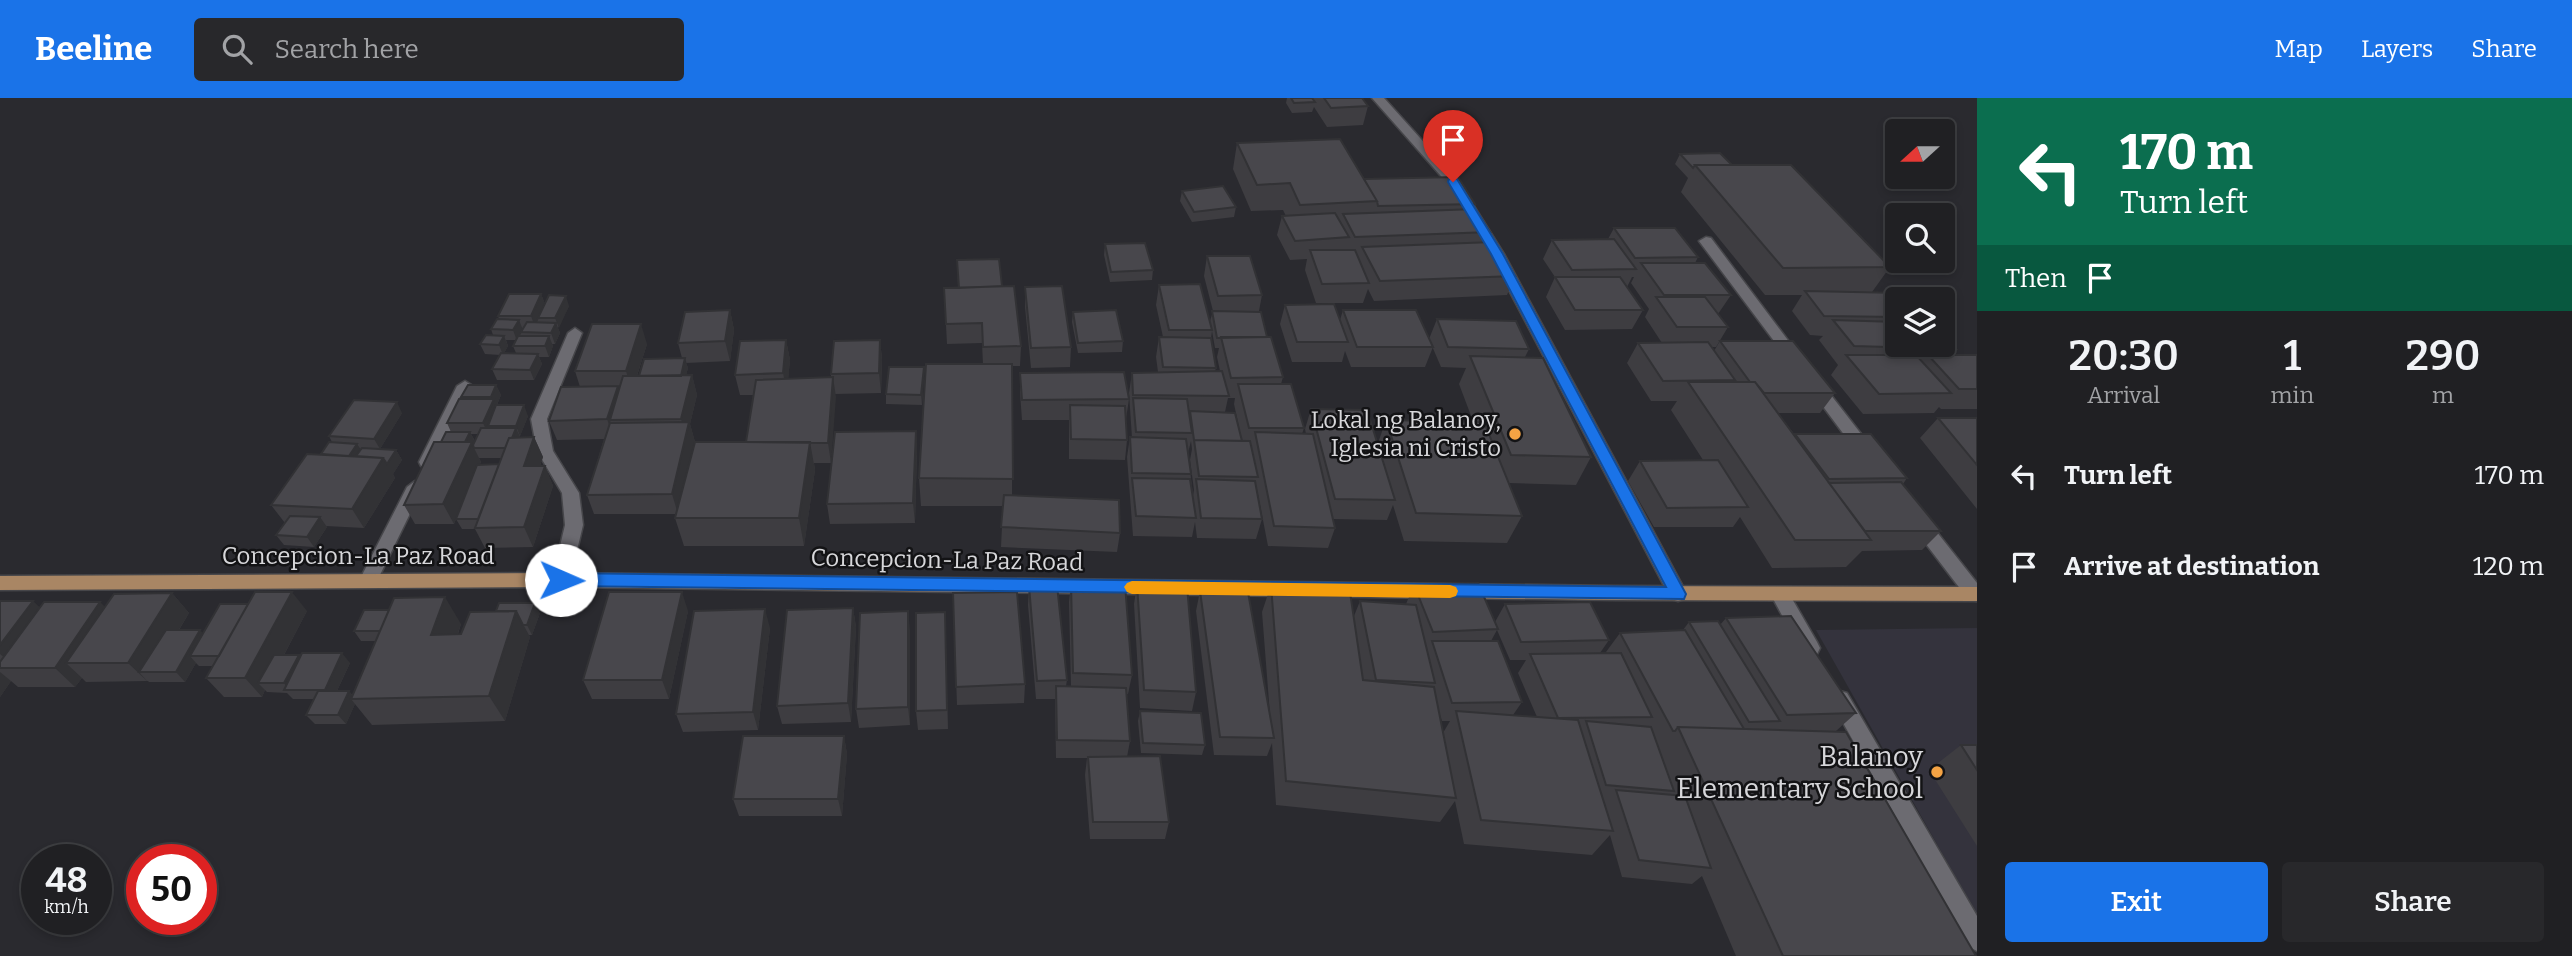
<!DOCTYPE html>
<style>
:root{--surface:#202023;--page:#28282b;--text:#f1f3f6;--muted:#a2a3a6;--line:#3d3e41;--accent:#1a73e8}
body{margin:0;font-family:Bitter,serif;background:var(--page);color:var(--text);height:100vh;display:flex;flex-direction:column;font-size:26px;white-space:nowrap}
*{box-sizing:border-box;margin:0}
p{font-size:23px;color:var(--muted)}
.icon{flex:none;width:38px;height:38px;fill:none;stroke:currentColor;stroke-width:2;stroke-linecap:round;stroke-linejoin:round}
.map{position:relative;flex:1;overflow:hidden}
.sheet{display:flex;flex-direction:column;background:var(--surface);width:595px}
.sheet>*{flex:none}
.hud{background:#0b6e4f;color:#fff;overflow:hidden}
.needle{width:46px;rotate:249deg}
.fabs{position:absolute;left:1885px;top:21px;display:grid;gap:14px}
.fabs a{display:grid;place-items:center;width:70px;height:70px;border-radius:7px;background:var(--surface);box-shadow:0 4px 10px #0003,0 0 0 2px var(--line);font-size:35px}
.speed{position:absolute;left:21px;top:746px;display:flex;gap:14px;font-size:35px;font-weight:700;text-align:center}
.speed>*{display:grid;place-content:center;width:91px;height:91px;border-radius:50%;background:var(--surface);box-shadow:0 4px 10px #0003,0 0 0 2px var(--line);line-height:1}
.speed small{font-size:18px;font-weight:400}
.speed .limit{border:10px solid #d22;background:#fff;color:#111}
.pin{position:absolute;display:grid;place-items:center;width:60px;height:60px;color:#fff;margin:-72px -30px;border-radius:50% 50% 50% 0;rotate:-45deg;box-shadow:0 0 7px #0007}
.pin .icon{rotate:45deg}
.me{position:absolute;width:77px;margin:-38px;rotate:91deg;stroke-linejoin:round;filter:drop-shadow(0 0 5px #0008)}
.turn{display:flex;align-items:center;gap:24px;height:147px;padding:0 28px;font-size:32px}
.turn .icon{width:91px;height:91px;stroke-width:2.5}
.turn b{display:block;font-size:49px;line-height:60px}
.then{display:flex;align-items:center;height:66px;padding:0 28px;background:#0003;gap:14px;font-size:26px}
.eta{display:flex;justify-content:space-evenly;align-items:center;height:119px;text-align:center}
.eta b{font-size:42px;font-weight:600;line-height:49px}
.action{display:flex;gap:14px;margin-top:auto;padding:14px 28px}
.action a{flex:1;height:80px;border-radius:7px;background:var(--accent);color:#fff;font-size:28px;font-weight:600;line-height:80px;text-align:center}
.action a+a{background:var(--page);color:var(--text)}
ul{padding:0;list-style:none}
li{display:flex;align-items:center;gap:21px;height:91px;padding:0 28px}
li div{flex:1}
li b{display:block;font-size:26px}
li em{font-style:normal}
header{display:flex;align-items:center;gap:42px;box-sizing:border-box;height:98px;padding:0 35px;background:var(--accent);color:#fff}
header strong{font-size:33px}
nav{display:flex;gap:38px;margin-inline-start:auto;font-size:24px}
.search{width:490px;height:63px;background:var(--page);display:flex;align-items:center;gap:18px;box-sizing:border-box;padding:0 24px;border-radius:7px;color:var(--muted);font-size:26px}
main{display:flex;flex:1;min-height:0}
.map>svg:first-child{display:block}
</style>
<header>
<strong>Beeline</strong>
<div class="search"><svg class="icon" aria-label="search" viewBox="0 0 24 24"><circle cx="10" cy="10" r="6"/><path d="M15 15l6 6"/></svg>Search here</div>
<nav><a>Map</a><a>Layers</a><a>Share</a></nav>
</header>
<main>
<div class="map">
<svg width="1977" height="858" viewBox="0 0 1977 858">
<rect width="100%" height="100%" fill="#2a2a2f"/>
<!-- built -->
<path fill="#34333d" d="M1977,530V817L1816,532Z"/>
<g fill="none" stroke-linecap="round" stroke-linejoin="round">
<!-- minor casing -->
<g stroke="#46464a" stroke-width="3">
<path id="minor" d="M1372,0H1384L1457,81L1504,156L1687,496L1685,501L1678,503L1671,501L1490,156L1448,86Z
M1706,139L1711,140L1799,257L1802,260L1799,263H1789L1699,143Z
M575,230L582,235L547,321L553,353L579,395L583,427L570,482L567,487H555L552,482L565,427L562,395L537,353L531,321L568,235Z
M1815,282L1820,283L1872,350L1874,354L1872,358H1860L1810,291L1807,287Z
M465,283L473,288L435,364L427,370L421,368L419,364L457,288Z
M415,383L423,389L377,483L374,488H362L359,483L407,389Z
M1919,418L1925,419L1977,485V503L1968,501L1913,429L1910,424L1913,419Z
M1780,490L1787,492L1817,544L1820,550L1817,556L1810,558L1803,556L1771,497L1773,492Z
M1840,593L1847,595L1977,818V853L1969,849L1833,607L1830,601L1833,595Z"/>
</g>
<!-- major casing -->
<g stroke="#46464a" stroke-width="3">
<path id="major" d="M561,475L1616,488L1977,489V503L1616,502L561,489L0,492V478Z"/>
</g>
<!-- minor -->
<use href="#minor" fill="#6c6b71" fill-rule="evenodd"/>
<!-- major -->
<use href="#major" fill="#a98664" fill-rule="evenodd"/>
</g>
<!-- wall -->
<path fill="#3e3d41" fill-rule="evenodd" d="M1287,0H1362L1368,8L1363,27L1327,29L1314,9L1312,14L1292,15L1286,5Z
M1237,45L1364,81L1475,106L1473,111L1490,134L1486,144L1515,178L1507,197L1374,203L1368,191L1363,205H1316L1305,172L1307,161L1290,162L1277,137L1282,118H1286L1283,112L1251,113L1233,71Z
M1680,56L1732,67L1890,169L1872,194L1897,201V247L1956,251L1950,257H1977V311H1941L1939,309L1934,315L1863,316L1831,277L1838,267L1819,242L1823,238L1810,237L1792,213L1802,197H1765L1681,94L1688,80L1675,66Z
M1182,93L1236,109L1234,119L1192,124L1180,103Z
M1614,130L1698,159L1695,165L1731,197L1718,216L1728,229L1716,249H1711L1714,253L1720,243L1835,295L1820,315H1778L1795,337V336L1907,380L1903,386L1941,433L1922,452L1862,453L1846,469L1772,470L1740,419L1733,429H1654L1628,383L1640,363L1703,362L1671,312L1677,303H1651L1627,265L1638,245H1662L1645,219L1649,211L1631,185L1634,179H1632L1627,189L1643,212L1632,231L1565,232L1546,199L1555,179L1543,161L1552,142L1608,141Z
M1105,146L1153,172L1152,182L1110,184L1104,157Z
M1207,158L1262,197L1259,213L1267,239L1283,279L1281,286L1304,330L1302,336H1306L1305,331L1311,311L1378,345L1386,322L1473,323L1459,286L1466,270L1441,269L1429,241L1437,221L1529,251L1525,259L1591,359L1576,387L1509,385L1522,418L1507,445L1404,443L1393,407L1387,422L1333,421L1335,430L1328,450L1268,448L1256,386L1262,421L1256,441L1197,440L1195,424L1192,439L1133,438L1127,359L1130,339L1132,340L1129,295L1132,275L1158,274L1156,259L1159,239H1163L1156,207L1159,187L1210,223L1213,213L1204,178ZM1212,233L1215,250H1219L1217,259L1220,273H1215L1216,270L1211,240ZM1228,300H1235L1234,306L1242,343L1225,314ZM1191,343L1192,351L1190,362L1194,392L1193,397L1188,355Z
M957,162L1002,188L1021,248L1020,268H1012V397L1120,435L1117,454L1001,449L1003,408H921L919,380L983,266L982,245L947,246L944,190H958Z
M1025,189L1071,249L1070,269L1031,270L1025,209Z
M541,196L545,206L569,208L558,230L560,235L555,246H552L553,248L549,259H539L542,266L534,282H497L492,271L500,257L485,256L480,246L493,237L491,231L499,221L498,218ZM506,242H516L513,248L516,255H504L508,248Z
M1285,207L1340,222L1343,212L1433,249L1425,269H1351L1345,253L1342,264H1292L1280,226Z
M730,212L734,232L730,263L686,265L688,270L686,277H692L697,297L690,326L695,344H746L753,297H740L735,277L786,242L790,262L788,281L831,279V276L880,242L882,261L881,295L835,296L831,365H814L815,372L804,448H684L675,420L676,416H594L587,397L604,341L557,342L549,323L580,289L575,273L647,246L637,278H639L682,260L678,245Z
M1073,214L1123,243L1122,254L1078,255L1072,224Z
M924,269V279L922,307L886,306V296Z
M1020,275L1129,301L1126,321L1127,342L1125,362L1069,361V322H1022L1020,295Z
M496,287L501,297L497,307L528,318L520,338V339H534L543,359L540,368H545L553,388L533,449L485,450L475,431H462L456,421L454,426H415L404,407L441,344L451,334L447,325L462,301L461,299ZM471,336H478L475,343ZM479,360H501L499,366H480L481,364Z
M402,315L380,351L396,352L402,362L393,376L395,380L364,430L326,428L327,429L314,449L284,447L276,437L285,425L271,407L332,344L329,338Z
M1938,320H1977V411L1920,340Z
M916,333L917,352L915,425L830,426L827,406Z
M1071,485L1132,577L1128,596H1126L1130,643L1127,659L1169,724L1165,741H1090L1085,677L1087,660H1056L1055,601H1036L1028,507L1029,488L1067,582L1066,588H1071L1069,504Z
M1137,486L1196,594L1192,613L1140,610L1134,506Z
M1271,487L1354,518L1360,503L1406,506L1414,487L1495,524L1505,506L1609,542L1600,555H1607L1606,554L1620,535L1683,532L1689,524L1720,527L1726,520L1856,615L1836,633L1976,858H1736L1702,778L1692,786L1622,779L1610,737L1592,757L1464,746L1455,703L1440,724L1276,707L1272,645L1267,658L1214,657L1196,513L1200,493L1270,617L1262,514ZM1497,532L1510,562H1526L1518,575L1537,619L1513,617L1522,604L1491,543ZM1440,617L1442,623H1450L1443,635Z
M172,495L189,515L179,532L203,535L307,513L284,557L350,565L337,593H349L353,598L376,543H361L354,533L461,526L458,536H461L540,515L532,537H529L530,539L505,623L372,627L355,606L346,626H315L306,617L314,601H293L287,595L267,594L265,592L262,599H224L206,580L213,568H199L196,565L185,584H149L148,583L86,584L82,580L75,589H18L11,583L0,599V503L40,510L105,509Z
M953,495L1025,586L1024,605L957,607Z
M853,510L856,529L851,624L782,626L777,608Z
M688,513L669,601H592L583,582Z
M945,514L948,631L918,632L916,613Z
M770,530L758,632L683,634L676,616Z
M910,532V627L859,630L856,611Z
M1140,613L1205,647L1202,657L1141,655L1138,623Z
M844,638L847,656L842,718H739L733,701Z
M1961,647H1977V748L1929,672Z"/>
<!-- shaded-wall -->
<path fill="#323235" d="M541,196L545,206L535,229L531,218Z
M566,198L569,208L559,230L555,220Z
M730,212L734,232L730,263L725,243Z
M519,222L523,232L517,243L513,232Z
M556,225L560,235L555,246L551,235Z
M641,226L647,246L632,293L626,273Z
M504,238L508,248L503,257L499,247Z
M549,238L553,248L549,259L545,248Z
M786,242L790,262L787,295L783,275Z
M880,242L882,261L881,295L879,275Z
M538,256L542,266L534,282L530,272Z
M685,260L688,270L682,293L680,283Z
M924,269V279L922,307L921,297Z
M692,277L697,297L690,326L695,344L678,416L672,396L686,339L681,321Z
M833,279L836,299L831,365L828,345Z
M496,287L501,297L488,328L490,332L488,336L483,325L493,304L491,299Z
M618,288L624,308L610,322L615,338L614,341L607,321Z
M397,304L402,315L380,351L374,341Z
M524,307L528,318L520,338L516,328Z
M516,330L521,341L508,350Z
M916,333L917,352L915,425L913,405Z
M470,334L475,344L473,348L481,364L454,426L443,406L463,349Z
M534,339L543,359L533,388L524,368Z
M810,344L815,372L804,448L799,420Z
M357,346L364,356L344,365Z
M396,352L402,362L393,376L395,380L364,430L352,411L383,360Z
M545,368L553,388L533,449L524,429Z
M320,419L327,429L314,449L307,439Z
M292,494L307,513L269,585H258L265,592L262,599L245,580Z
M682,494L688,513L669,601L662,582Z
M172,495L189,515L153,574H139L148,584L128,565Z
M445,499L461,526L448,563L431,537Z
M33,503L53,522L16,570L0,556V547Z
M100,504L119,523L66,565L82,580L75,589L55,570Z
M535,505L540,515L532,537L527,527Z
M853,510L856,529L851,624L848,605Z
M765,511L770,530L758,632L753,614Z
M516,513L530,539L505,623L489,598Z
M908,513L910,532V627L908,609Z
M200,532L209,542L190,558L196,565L185,584L176,574Z
M342,555L350,565L333,601L325,592Z
M299,557L307,567L289,592L284,585Z
M0,574L11,583L0,599Z
M349,593L355,601H351L355,606L346,626L338,617Z
M844,638L847,656L842,718L838,701Z"/>
<!-- building -->
<path fill="#48474c" stroke="#323235" stroke-width="2" d="M1291,0H1312L1315,4L1294,5Z
M1324,0H1362L1368,8L1331,10Z
M1340,41L1377,103L1300,107L1290,85L1257,87L1237,45Z
M1720,55L1732,67H1695L1693,70L1680,56Z
M1695,67H1791L1890,169L1783,170Z
M1458,79L1475,106L1378,108L1377,103L1364,81Z
M1223,88L1236,109L1194,114L1182,93Z
M1475,111L1490,134L1355,139L1343,116Z
M1335,115L1349,139L1295,143L1282,118Z
M1614,130H1675L1698,159L1635,160Z
M1614,141L1636,171L1572,172L1552,142Z
M1493,144L1515,178L1380,183L1362,149Z
M1145,145L1153,172L1111,174L1105,146Z
M1310,152H1355L1369,185L1322,186Z
M1207,158H1250L1262,197L1218,198Z
M999,161L1002,188L959,190L957,162Z
M1641,165H1705L1731,197H1664Z
M1555,179H1620L1643,212H1575Z
M1200,186L1212,232H1169L1159,187Z
M1014,188L1021,248L983,249L982,225L946,226L944,190Z
M1062,188L1071,249L1031,250L1025,189Z
M1805,193L1901,195L1906,201H1897V219L1824,218Z
M509,196H541L531,218H498Z
M549,197L566,198L555,220H538Z
M1656,199H1705L1728,229H1677Z
M1334,206L1348,244H1297L1285,207Z
M730,212L725,243L678,245L685,214Z
M1116,212L1123,243L1078,245L1073,214Z
M1343,212H1416L1433,249H1357Z
M1212,213L1261,214L1267,239L1217,240Z
M497,221L519,222L513,232L491,231Z
M1437,221L1516,223L1529,251L1448,249Z
M1833,222L1897,224V247H1942V236L1956,251L1854,248Z
M527,224L556,225L551,235L521,234Z
M592,226H641L626,273H575Z
M486,237L504,238L499,247L480,246Z
M518,238H549L545,248H513Z
M1159,239L1211,240L1216,270L1163,269Z
M1221,239H1271L1283,279L1231,280Z
M786,242L783,275L735,277L740,243Z
M880,242L879,275L831,276L834,243Z
M1720,243H1793L1835,295H1764L1755,284H1750Z
M1708,244L1735,282L1663,283L1638,245Z
M501,255L538,256L530,272L492,271Z
M1846,257H1916L1951,295L1879,296Z
M1928,257H1977V291H1959Z
M1470,258L1543,260L1591,359L1511,357Z
M685,260L681,278H639L644,261Z
M926,266H1012L1013,381L919,380Z
M889,269H924L921,297L886,296Z
M1222,273L1229,298L1133,297L1132,275Z
M1124,274L1129,301L1022,302L1020,275Z
M692,277L681,321L610,322L623,278Z
M833,279L828,345L746,344L756,282Z
M1688,284H1755L1871,442H1795Z
M1238,286H1291L1304,330H1249Z
M468,287H496L491,299H461Z
M618,288L607,321L549,323L561,289Z
M1133,300L1187,301L1192,335L1136,334Z
M459,301H494L483,325H447Z
M354,302L397,304L374,341L329,338Z
M496,307H524L516,328H488Z
M1070,307L1125,308L1127,342L1071,341Z
M1311,311L1367,312L1395,402L1335,401Z
M1190,313L1235,315L1242,343L1194,342Z
M1938,320H1977V367Z
M1386,322L1484,324L1522,418L1416,415Z
M689,324L672,396L587,397L610,325Z
M481,330H516L512,340H509L505,350H474L473,347Z
M916,333L913,405L827,406L835,334Z
M446,334H470L465,344H441Z
M1255,334L1313,336L1335,430L1274,428Z
M1795,336H1871L1907,380L1829,381Z
M534,339L524,368H545L524,429L475,430L509,340Z
M1130,339L1186,341L1191,376L1132,375Z
M1194,342L1250,343L1258,379L1199,378Z
M329,344L357,346L349,358L321,356Z
M434,344H472L443,406L404,407Z
M695,344H810L799,420H675Z
M362,350L396,352L387,366L383,360L356,358Z
M307,356L383,360L352,411L271,407Z
M1718,362L1748,409L1667,410L1640,363Z
M499,366L478,421H456L477,367Z
M1132,380L1190,381L1196,420L1136,418Z
M1196,381L1255,383L1262,421L1201,420Z
M1901,384L1941,433H1865L1829,385Z
M1004,397L1119,402L1120,435L1001,429Z
M290,418L320,419L307,439L276,437Z
M1071,485L1125,486L1132,577L1073,575Z
M1478,485L1498,531L1433,534L1414,487Z
M1137,486L1187,488L1196,594L1144,592Z
M1057,487L1067,582L1037,583L1029,488Z
M1271,487L1350,494L1363,582L1434,589L1456,700L1286,683Z
M1200,493L1248,494L1274,640L1220,639Z
M255,494H292L245,580H206Z
M609,494H682L662,582H583Z
M1017,494L1025,586L956,589L953,495Z
M172,495L128,565H66L114,496Z
M445,499L431,537L461,536L470,514L516,513L489,598L351,601L394,500Z
M0,503H33L0,547Z
M1360,503L1416,507L1435,585L1376,582Z
M44,504H100L55,570H0V564Z
M1590,504L1609,542L1521,544L1505,506Z
M499,505H535L527,527H523L516,513H496Z
M220,506H248L219,558H190Z
M853,510L848,605L777,608L787,512Z
M765,511L753,614L676,616L694,513Z
M364,512H389L380,533H354Z
M908,513V609L856,611L860,515Z
M945,514L947,612L916,613V515Z
M1791,518L1856,615L1787,617L1726,520Z
M1718,523L1780,623L1749,624L1689,524Z
M166,532H200L176,574H139Z
M1685,532L1744,631L1678,629L1675,633H1673L1620,535Z
M1432,543H1498L1522,604L1452,605Z
M302,555H342L325,592H284Z
M1621,555L1652,619L1558,620L1530,556Z
M274,557H299L284,585H258Z
M1056,588L1126,590L1130,643L1057,642Z
M318,593H349L338,617H306Z
M1140,613L1201,615L1205,647L1143,645Z
M1456,613L1578,622L1613,733L1481,722Z
M1586,623L1651,629L1674,693L1606,687Z
M1678,629L1846,634L1976,858H1783Z
M743,638H844L838,701H733Z
M1961,647H1977V672Z
M1160,658L1169,724H1093L1088,659Z
M1616,692L1685,698L1711,770L1639,762Z"/>
<!-- route -->
<path fill="#1a73e8" stroke="#114b97" stroke-width="2" d="M1449,81H1457L1503,156L1686,496L1684,501L561,488L556,486L553,482L556,477L561,475L1666,489L1491,156L1448,84Z"/>
<!-- slow -->
<path fill="#f59e0b" d="M1132,483L1450,487L1456,489L1458,493L1456,498L1450,500L1132,496L1127,494L1124,489L1127,485Z"/>
<!-- markers -->
<g fill="#f4a344" stroke="#131315" stroke-width="2.5">
<circle cx="1515" cy="336" r="7"/>
<circle cx="1937" cy="674" r="7"/>
</g>
<g text-anchor="middle" dominant-baseline="central" stroke-width="5" stroke-linejoin="round" paint-order="stroke">
<!-- poi labels -->
<g font-size="24" fill="#d7d7da" stroke="#131315" text-anchor="end">
<text x="1501" y="322">Lokal ng Balanoy,<tspan x="1501" dy="28">Iglesia ni Cristo</tspan></text>
</g>
<!-- street labels -->
<g font-size="24" fill="#d7d7da" stroke="#131315">
<text x="358" y="458">Concepcion-La Paz Road</text>
<text transform="translate(947 462) rotate(1)">Concepcion-La Paz Road</text>
</g>
<!-- near-poi labels -->
<g font-size="28" fill="#d7d7da" stroke="#131315" text-anchor="end">
<text x="1923" y="658">Balanoy<tspan x="1923" dy="32">Elementary School</tspan></text>
</g>
</g>
</svg>
<div class="fabs">
<a><svg class="needle" viewBox="-14 -14 28 28"><path d="M0-13l5 13h-10z" fill="#e53935"/><path d="M0 13l5-13h-10z" fill="#a2a3a6"/></svg></a>
<a><svg class="icon" aria-label="search" viewBox="0 0 24 24"><circle cx="10" cy="10" r="6"/><path d="M15 15l6 6"/></svg></a>
<a><svg class="icon" aria-label="layers" viewBox="0 0 24 24"><path d="M12 4l9 5-9 5-9-5zM3 14l9 5 9-5"/></svg></a>
</div>
<div class="speed"><div>48<small>km/h</small></div><div class="limit">50</div></div>
<div class="pin" style="left:1453px;top:84px;background:#d93025"><svg class="icon" aria-label="arrive" viewBox="0 0 24 24"><path d="M6 21V4h12l-3 4 3 4H6"/></svg></div>
<svg class="me" style="left:561px;top:482px" viewBox="-20 -20 40 40"><circle r="19" fill="#fff"/><path d="M0-13L10 11 0 6-10 11z" fill="#1a73e8"/></svg>
</div>
<section class="sheet">
<div class="hud">
<div class="turn"><svg class="icon" aria-label="left" viewBox="0 0 24 24"><path d="M17 20v-9H6M10 6l-5 5 5 5"/></svg><div><b>170 m</b>Turn left</div></div>
<div class="then">Then<svg class="icon" aria-label="arrive" viewBox="0 0 24 24"><path d="M6 21V4h12l-3 4 3 4H6"/></svg></div>
</div>
<div class="eta">
<div><b>20:30</b><p>Arrival</p></div>
<div><b>1</b><p>min</p></div>
<div><b>290</b><p>m</p></div>
</div>
<ul>
<li><svg class="icon" aria-label="left" viewBox="0 0 24 24"><path d="M17 20v-9H6M10 6l-5 5 5 5"/></svg><div><b>Turn left</b></div><em>170 m</em></li>
<li><svg class="icon" aria-label="arrive" viewBox="0 0 24 24"><path d="M6 21V4h12l-3 4 3 4H6"/></svg><div><b>Arrive at destination</b></div><em>120 m</em></li>
</ul>
<div class="action"><a>Exit</a><a>Share</a></div>
</section>
</main>
